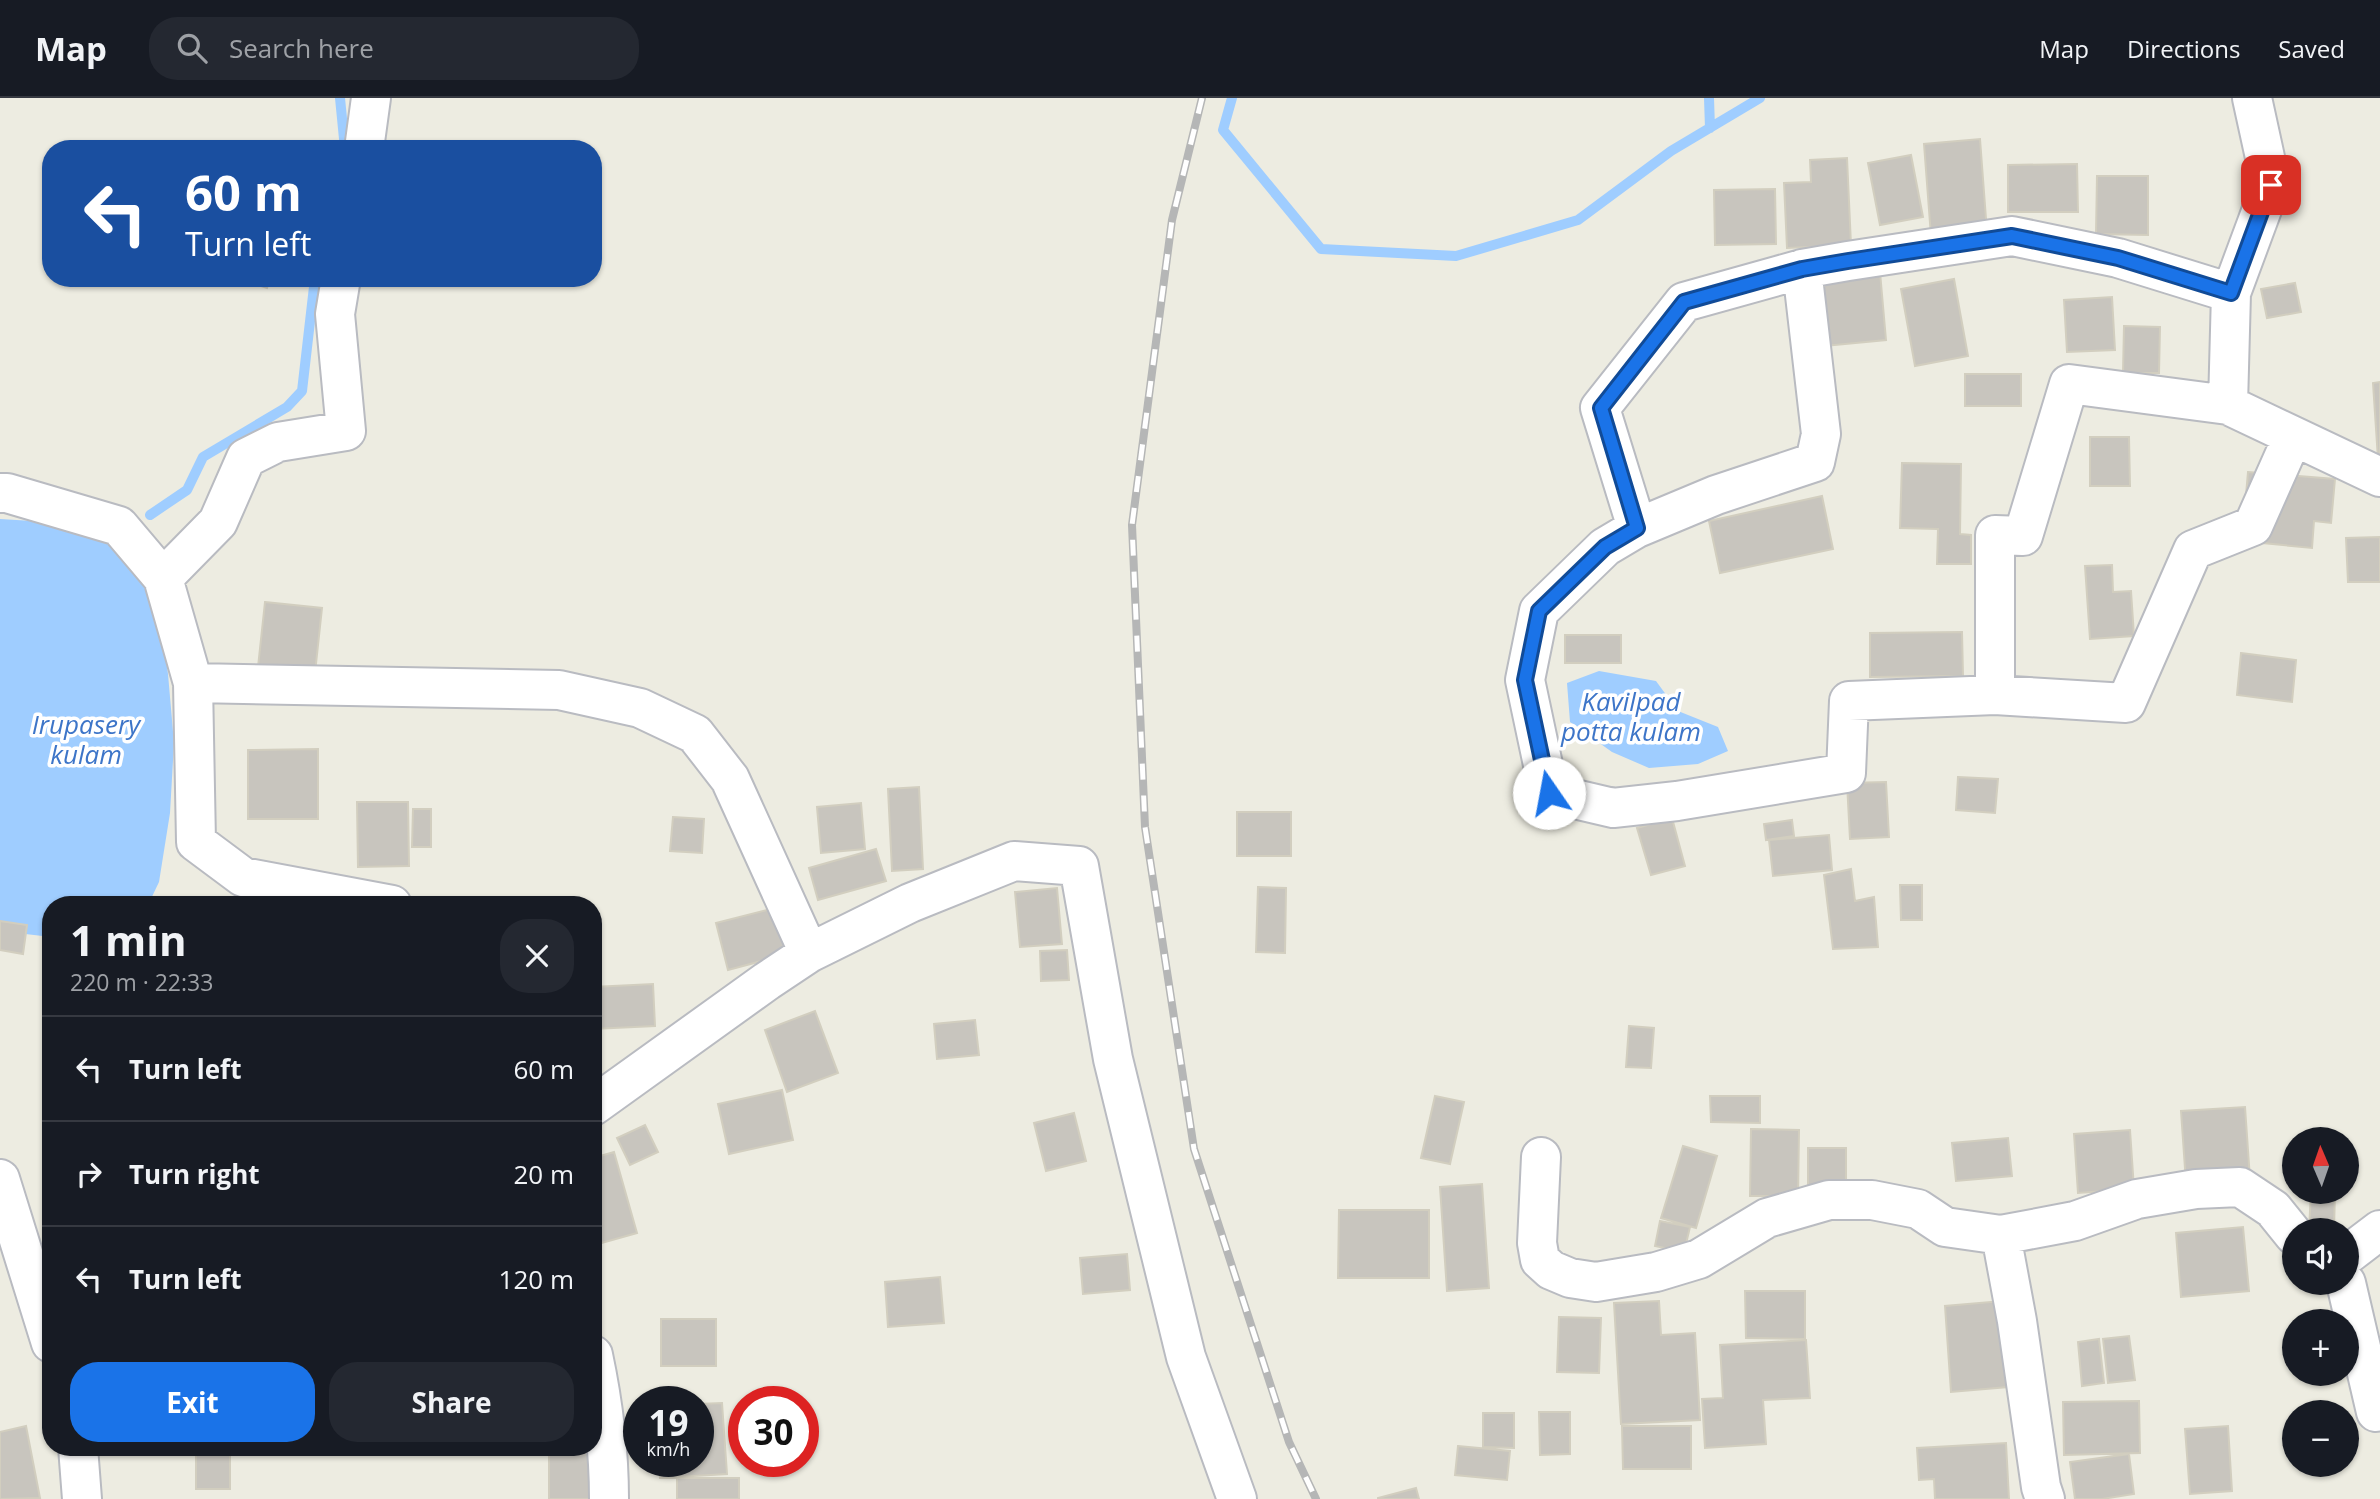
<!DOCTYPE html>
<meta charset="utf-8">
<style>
:root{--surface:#171b24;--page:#242831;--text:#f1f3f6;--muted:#9ea1a6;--line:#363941;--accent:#1a73e8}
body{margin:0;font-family:"Open Sans",sans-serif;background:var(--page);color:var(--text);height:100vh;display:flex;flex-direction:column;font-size:26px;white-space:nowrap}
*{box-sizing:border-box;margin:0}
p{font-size:23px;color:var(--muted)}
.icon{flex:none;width:38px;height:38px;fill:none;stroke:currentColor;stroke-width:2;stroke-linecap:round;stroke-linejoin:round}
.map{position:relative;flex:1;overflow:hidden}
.panel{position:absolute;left:42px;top:798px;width:560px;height:560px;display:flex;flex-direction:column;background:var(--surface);border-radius:28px;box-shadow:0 2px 5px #0004}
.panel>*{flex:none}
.guide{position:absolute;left:42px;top:42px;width:560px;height:147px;border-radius:28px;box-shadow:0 2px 5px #0004;background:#1a4fa0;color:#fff;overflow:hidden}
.needle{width:46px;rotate:358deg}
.controls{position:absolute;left:2282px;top:1029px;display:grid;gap:14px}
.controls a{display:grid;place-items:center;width:77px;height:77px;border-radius:50%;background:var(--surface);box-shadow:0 2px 5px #0004;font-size:35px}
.speed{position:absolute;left:623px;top:1288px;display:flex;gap:14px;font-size:35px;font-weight:700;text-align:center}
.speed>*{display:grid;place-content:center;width:91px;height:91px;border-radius:50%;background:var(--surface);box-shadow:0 2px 5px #0004;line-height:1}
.speed small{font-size:18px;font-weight:400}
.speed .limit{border:10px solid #d22;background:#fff;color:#111}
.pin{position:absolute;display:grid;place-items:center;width:60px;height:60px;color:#fff;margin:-30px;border-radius:14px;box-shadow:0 4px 10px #0006}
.me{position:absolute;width:77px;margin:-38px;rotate:348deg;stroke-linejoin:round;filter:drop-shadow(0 0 5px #0008)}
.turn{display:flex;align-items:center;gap:24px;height:147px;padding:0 28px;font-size:32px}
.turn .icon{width:91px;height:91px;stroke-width:2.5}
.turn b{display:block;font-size:49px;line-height:60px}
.round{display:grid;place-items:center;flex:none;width:74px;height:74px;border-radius:28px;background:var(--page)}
.headline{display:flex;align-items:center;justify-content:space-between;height:119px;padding:0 28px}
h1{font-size:42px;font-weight:700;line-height:52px}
.action{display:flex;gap:14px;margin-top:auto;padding:14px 28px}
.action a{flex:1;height:80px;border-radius:28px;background:var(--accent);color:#fff;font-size:28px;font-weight:700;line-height:80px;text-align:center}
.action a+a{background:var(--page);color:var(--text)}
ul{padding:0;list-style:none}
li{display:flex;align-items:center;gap:21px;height:105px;padding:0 28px;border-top:2px solid var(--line)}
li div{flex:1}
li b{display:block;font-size:26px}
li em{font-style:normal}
header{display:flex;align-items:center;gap:42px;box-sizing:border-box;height:98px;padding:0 35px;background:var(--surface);border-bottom:2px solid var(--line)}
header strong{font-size:33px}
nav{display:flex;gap:38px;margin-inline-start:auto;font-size:24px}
.search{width:490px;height:63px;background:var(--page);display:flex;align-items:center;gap:18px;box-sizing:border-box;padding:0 24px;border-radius:28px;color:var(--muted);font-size:26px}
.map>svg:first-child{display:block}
</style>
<header>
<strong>Map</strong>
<div class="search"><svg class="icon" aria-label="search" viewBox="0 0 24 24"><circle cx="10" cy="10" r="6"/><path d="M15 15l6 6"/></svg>Search here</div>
<nav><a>Map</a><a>Directions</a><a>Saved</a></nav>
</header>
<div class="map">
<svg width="2380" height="1401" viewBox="0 0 2380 1401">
<rect width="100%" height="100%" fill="#edece1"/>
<!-- water -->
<path fill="#9fcdff" d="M0,421L49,424L113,442L136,472L160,519L168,576L174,645L170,715L159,784L148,807H51V839L0,833Z
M1599,573L1656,583L1678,613L1718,629L1728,653L1698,666L1649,670L1612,654L1570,624L1567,585Z"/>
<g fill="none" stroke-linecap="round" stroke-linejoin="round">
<!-- stream -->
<path stroke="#9fcdff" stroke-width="10" d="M340,0L345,51
M1232,0L1223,32L1321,151L1456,158L1578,122L1671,53L1760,0
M1709,0L1710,30
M150,417L187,392L203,359L287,309L302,293L315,180"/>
</g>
<!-- building -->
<path fill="#c8c5be" stroke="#d2cebf" stroke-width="2" d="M1980,41L1987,134L1931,138L1924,46Z
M1911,57L1923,119L1880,127L1868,65Z
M1847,60L1851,147L1787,150L1784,85L1811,84L1810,62Z
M2077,66L2078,114H2008V67Z
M2097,78H2148V137L2096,136Z
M1775,91L1776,146L1715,147L1714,92Z
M1880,174L1886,242L1825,248L1819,179Z
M236,180H270L267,190Z
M1954,181L1968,258L1915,268L1901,191Z
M2295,185L2301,214L2267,220L2261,191Z
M2112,199L2115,252L2067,254L2064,202Z
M2124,228L2160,229L2159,275H2123Z
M1965,276H2021V308H1965Z
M2380,284V361H2378L2373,285Z
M2090,339H2129L2130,388H2090Z
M1902,365L1961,366L1960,436L1971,437V466H1937L1938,431L1900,430Z
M2248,374L2335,381L2331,425L2314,423L2312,450L2242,443Z
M1822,398L1833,451L1720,475L1709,423Z
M2380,439V484H2348L2346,440Z
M2112,467L2113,494L2131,493L2134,538L2090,541L2085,468Z
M265,504L322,510L315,575L258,569Z
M1962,534L1963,578L1870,579V535Z
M1565,537H1621V565H1565Z
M2241,555L2296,562L2292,604L2237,597Z
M318,651V721H248V652Z
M1958,679L1998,681L1995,715L1956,712Z
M1886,684L1889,739L1850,741L1847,685Z
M919,689L923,771L892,773L888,691Z
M357,704H408L409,768L358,769Z
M861,705L865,751L821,755L817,709Z
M413,711H431V749H412Z
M1237,714H1291V758H1237Z
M673,719L704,721L702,755L670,753Z
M1672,720L1685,768L1651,777L1637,730Z
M1792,722L1794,738L1766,742L1764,726Z
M1829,737L1832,772L1773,778L1769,742Z
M876,751L886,783L818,802L809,770Z
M1851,771L1855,803L1874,799L1878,849L1833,851L1824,777Z
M1900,787H1922V822H1901Z
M1258,789L1286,790L1285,855L1256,854Z
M1057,790L1062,846L1020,849L1015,794Z
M775,810L788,856L728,872L716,825Z
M0,823L27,827L23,856L0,852Z
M1067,852L1069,882L1041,883L1040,853Z
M653,886L655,928L593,931V889Z
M815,913L838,975L787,994L765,932Z
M975,922L979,957L937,961L934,926Z
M1629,928L1654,930L1651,970L1626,969Z
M782,992L793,1042L729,1056L718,1006Z
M1435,998L1464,1004L1450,1066L1421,1060Z
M1710,998H1760V1025L1711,1024Z
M2245,1009L2250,1081L2186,1085L2181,1013Z
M1074,1015L1086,1063L1046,1073L1034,1025Z
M645,1027L658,1054L630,1067L617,1040Z
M1751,1031L1799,1032L1798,1098H1750Z
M2130,1032L2134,1091L2078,1095L2074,1036Z
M2008,1040L2012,1078L1956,1083L1952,1045Z
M1683,1048L1717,1058L1696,1130L1661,1120Z
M1808,1050H1846V1089L1808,1090Z
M614,1054L637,1135L598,1146L593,1128V1060Z
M1482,1086L1489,1190L1447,1193L1440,1089Z
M2311,1094H2335L2334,1132H2309Z
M1339,1112H1429V1180H1338Z
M1660,1123L1690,1129L1684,1154L1655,1148Z
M2243,1129L2249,1193L2181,1199L2176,1135Z
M1127,1156L1130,1192L1083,1196L1080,1160Z
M940,1179L944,1225L888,1229L885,1184Z
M1745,1193H1805V1241L1746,1240Z
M1659,1203L1661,1237L1695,1235L1700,1322L1621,1326L1614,1205Z
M2002,1203L2008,1289L1951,1294L1945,1208Z
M1559,1219L1601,1220L1599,1275L1557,1274Z
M661,1221H716V1268H661Z
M2129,1238L2135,1282L2108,1285L2103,1241Z
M2099,1241L2104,1285L2082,1288L2078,1244Z
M1806,1242L1810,1300L1763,1302L1766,1346L1705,1350L1702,1301L1723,1300L1720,1247Z
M2139,1303L2140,1355L2064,1357L2063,1304Z
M722,1305L727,1376L660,1380L659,1363H698V1306Z
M1539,1314H1570V1356L1540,1357Z
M1483,1315H1514V1350L1483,1349Z
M26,1328L40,1400L0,1401V1334Z
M1622,1328H1691V1371H1623Z
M2228,1328L2232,1393L2190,1396L2185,1331Z
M2006,1345L2009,1401H1935L1934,1381L1919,1382L1917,1350Z
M1458,1348L1510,1353L1507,1382L1455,1377Z
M196,1349H230V1391H196Z
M546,1349H593V1350L546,1352Z
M549,1353H600V1401H549Z
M2129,1356L2134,1396L2102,1401H2075L2070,1364Z
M677,1380H739V1401H677Z
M1416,1390L1419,1401H1378V1400Z"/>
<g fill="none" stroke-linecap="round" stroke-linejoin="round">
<!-- minor casing -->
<g stroke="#b9bbc1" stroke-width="42">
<path id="minor" d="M364,51L371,0
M1802,171L1821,336L1815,364L1716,397L1637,430L1600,310L1684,204L1802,171L1848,163L2012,138L2118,160L2231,195L2228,307L2380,379
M2231,195L2271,87L2252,0
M0,395H7L119,428L163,480L193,585L196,744L243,779L392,807
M1637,430L1605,449L1539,513L1525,582L1549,695L1613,710L1677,703L1846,675L1849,603L1995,597V437L2023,438L2069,286L2228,307
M163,480L218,424L246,360L278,344L346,333L335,216L341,180
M193,585L559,592L640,610L695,636L730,681L809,855
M1995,597L2126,605L2193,452L2253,428L2293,338
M593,1008L767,883L809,855L910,805L1014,763L1079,768L1113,961L1186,1259L1237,1401
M1541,1059L1537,1145L1540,1162L1551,1172L1570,1180L1596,1184L1656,1174L1699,1161L1767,1120L1829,1102H1872L1918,1111L1945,1129L2001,1137L2075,1123L2137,1101L2196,1091L2240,1089L2273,1111L2294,1137
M0,1081L51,1245
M2001,1137L2017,1223L2041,1389L2045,1401
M2347,1157L2380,1132
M2346,1185L2376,1314
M593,1257C603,1304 609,1353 609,1401
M78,1349L82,1401"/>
</g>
<!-- minor -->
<use href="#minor" stroke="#fff" stroke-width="38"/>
<!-- rail casing -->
<g stroke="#b5b6b6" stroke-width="8">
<path id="rail" d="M1202,0L1172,122L1132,427L1145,729L1194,1051L1289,1344L1316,1401"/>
</g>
<!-- rail -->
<use href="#rail" stroke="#fff" stroke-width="5" stroke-dasharray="16" stroke-linecap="butt"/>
</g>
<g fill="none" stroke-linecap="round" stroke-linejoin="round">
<!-- route casing -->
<g stroke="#114b97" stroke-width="18">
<path id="route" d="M1549,695L1525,582L1539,513L1605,449L1637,430L1601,310L1684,204L1802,171L1848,163L2012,138L2118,160L2231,195L2271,87"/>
</g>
<!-- route -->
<use href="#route" stroke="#1a73e8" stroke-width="12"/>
</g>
<g text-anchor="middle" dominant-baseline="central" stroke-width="7" stroke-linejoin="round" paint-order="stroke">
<!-- water labels -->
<g font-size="26" font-style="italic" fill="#3d75c8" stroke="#fff">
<text x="1631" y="603">Kavilpad<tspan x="1631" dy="30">potta kulam</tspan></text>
<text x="86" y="626">Irupasery<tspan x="86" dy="30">kulam</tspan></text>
</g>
</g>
</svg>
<div class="controls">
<a><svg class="needle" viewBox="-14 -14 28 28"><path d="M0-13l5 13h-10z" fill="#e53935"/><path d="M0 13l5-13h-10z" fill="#9ea1a6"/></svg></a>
<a><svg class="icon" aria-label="sound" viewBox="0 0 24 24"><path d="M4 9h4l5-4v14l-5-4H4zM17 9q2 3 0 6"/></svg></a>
<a>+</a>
<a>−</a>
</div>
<div class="speed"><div>19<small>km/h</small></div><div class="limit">30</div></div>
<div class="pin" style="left:2271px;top:87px;background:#d93025"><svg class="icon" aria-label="arrive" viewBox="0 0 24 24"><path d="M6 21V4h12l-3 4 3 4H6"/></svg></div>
<svg class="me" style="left:1549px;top:695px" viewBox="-20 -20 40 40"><circle r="19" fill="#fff"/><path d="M0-13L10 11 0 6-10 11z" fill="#1a73e8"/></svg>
<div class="guide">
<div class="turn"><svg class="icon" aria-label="left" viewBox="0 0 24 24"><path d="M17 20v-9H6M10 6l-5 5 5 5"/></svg><div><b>60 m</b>Turn left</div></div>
</div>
<section class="panel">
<div class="headline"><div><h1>1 min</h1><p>220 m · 22:33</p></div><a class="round"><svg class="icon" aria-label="close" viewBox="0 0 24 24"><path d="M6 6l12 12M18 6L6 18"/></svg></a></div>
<ul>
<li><svg class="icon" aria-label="left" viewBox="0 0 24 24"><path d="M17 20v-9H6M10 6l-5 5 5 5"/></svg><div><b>Turn left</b></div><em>60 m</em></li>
<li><svg class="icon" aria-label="right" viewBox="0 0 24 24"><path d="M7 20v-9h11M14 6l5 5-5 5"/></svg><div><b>Turn right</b></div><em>20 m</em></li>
<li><svg class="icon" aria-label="left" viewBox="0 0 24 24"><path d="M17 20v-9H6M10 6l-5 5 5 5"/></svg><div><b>Turn left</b></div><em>120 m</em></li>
</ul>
<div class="action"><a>Exit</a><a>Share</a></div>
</section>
</div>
